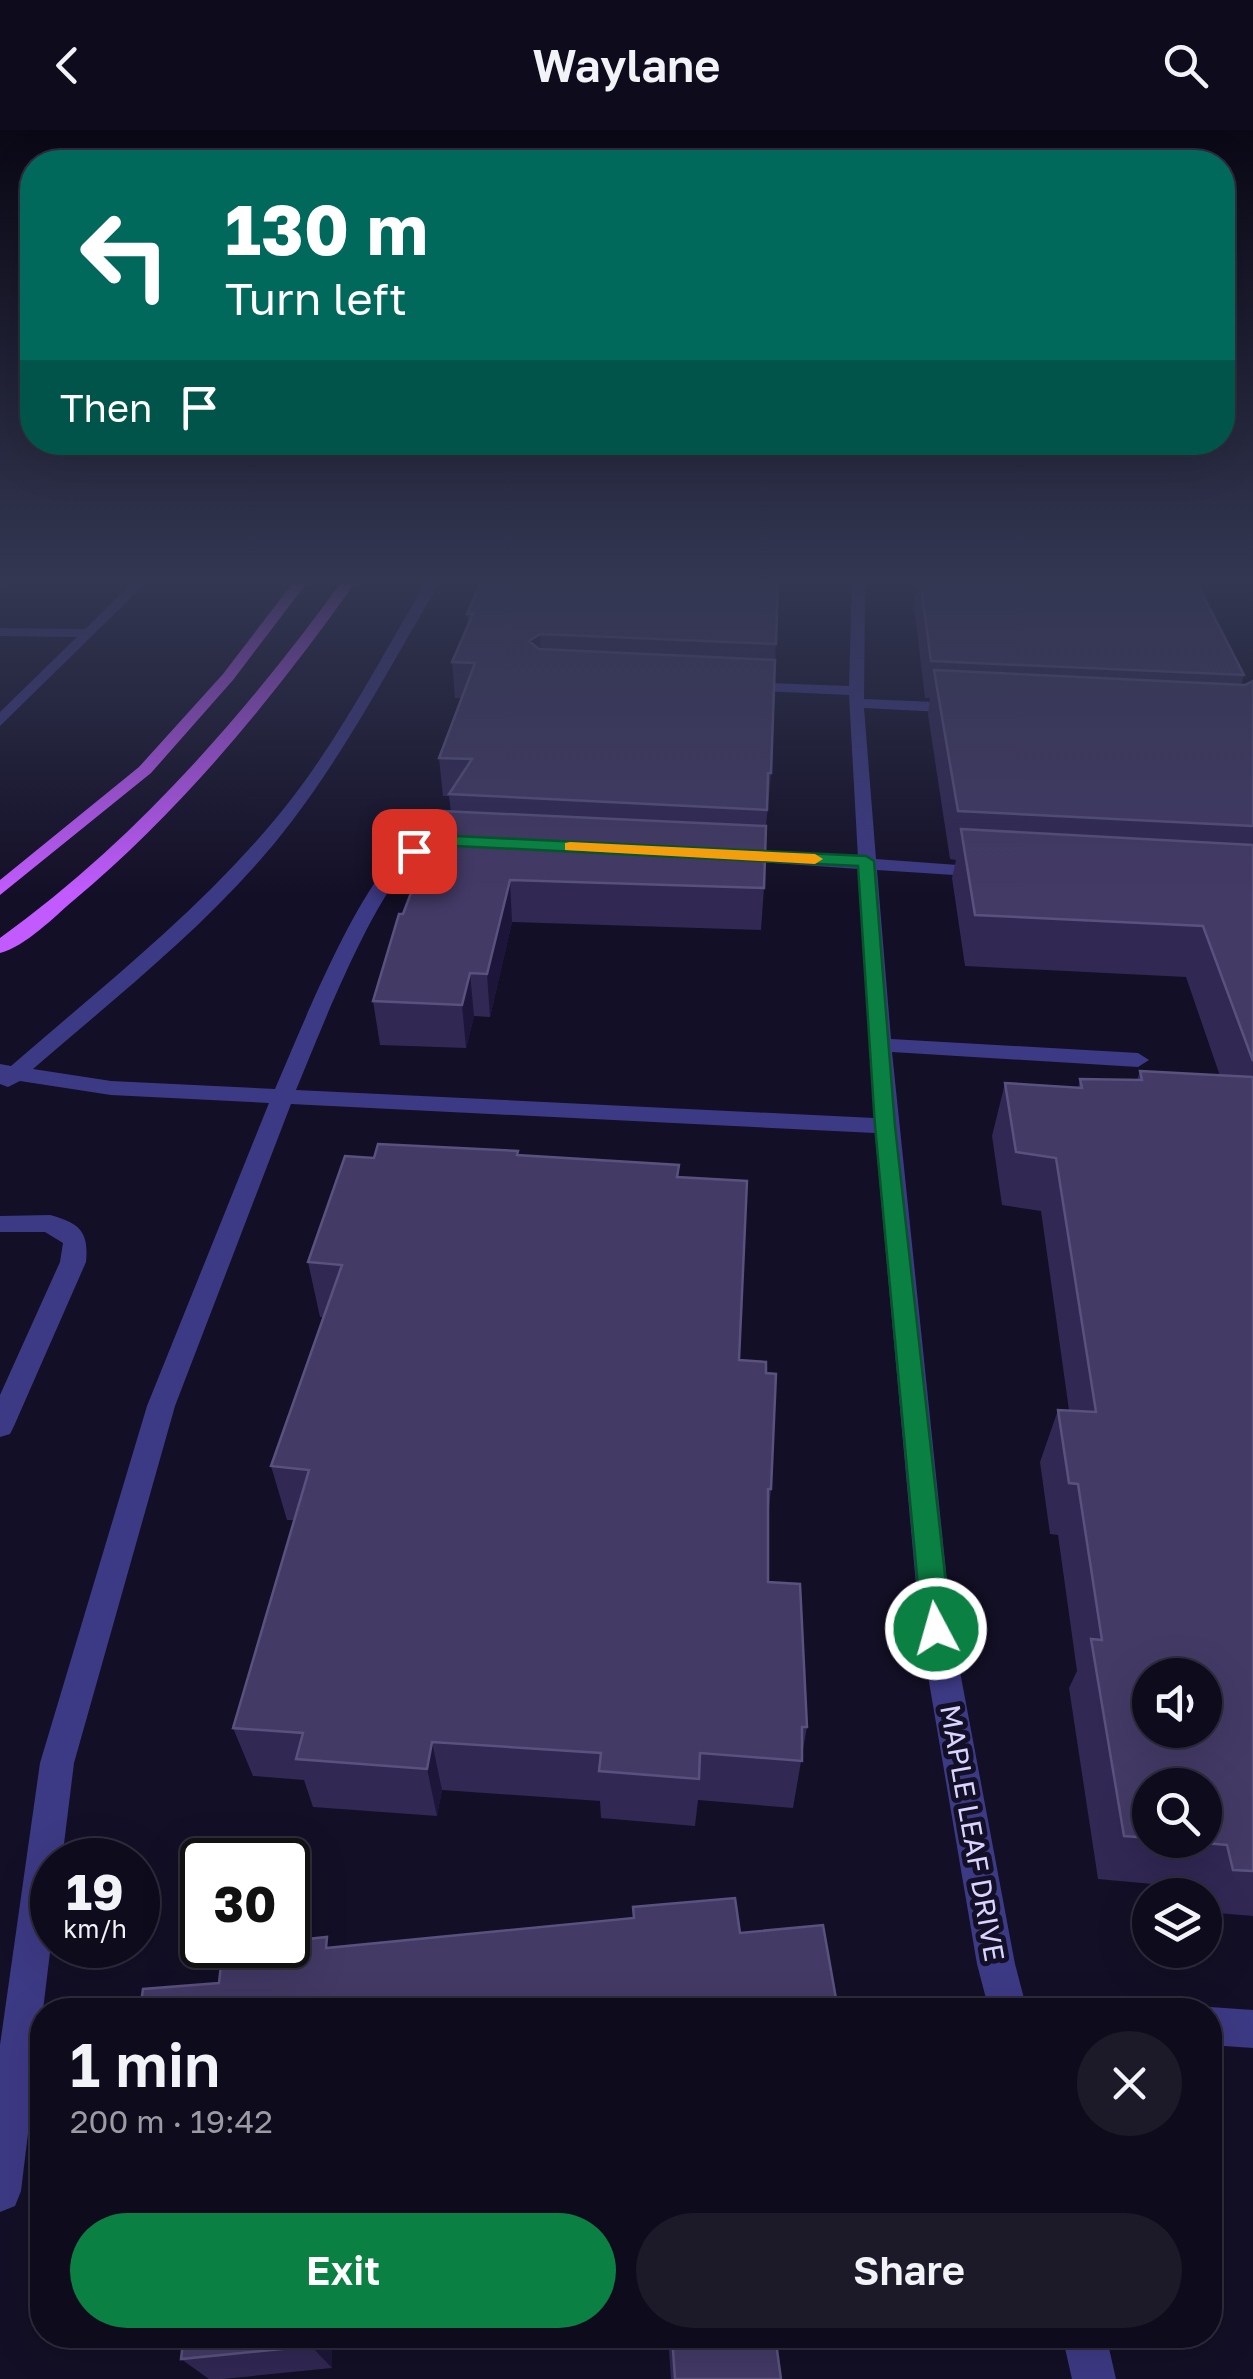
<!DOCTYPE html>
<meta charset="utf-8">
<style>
:root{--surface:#0e0b1c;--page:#1c1929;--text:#f1f3f6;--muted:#9b9ba3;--line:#2e2b3b;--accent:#0b8043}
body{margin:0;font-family:"Golos Text",sans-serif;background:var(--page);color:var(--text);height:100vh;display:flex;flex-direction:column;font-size:38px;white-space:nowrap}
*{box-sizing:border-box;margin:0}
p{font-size:32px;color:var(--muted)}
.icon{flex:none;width:55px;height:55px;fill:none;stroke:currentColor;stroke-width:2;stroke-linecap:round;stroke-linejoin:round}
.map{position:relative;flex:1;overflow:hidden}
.side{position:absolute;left:30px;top:1868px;width:1192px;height:350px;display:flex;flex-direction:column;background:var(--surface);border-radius:40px;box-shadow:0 10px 40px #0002,0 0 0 2px var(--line)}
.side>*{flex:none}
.hud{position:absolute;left:20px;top:20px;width:1215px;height:305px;border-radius:40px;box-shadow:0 10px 40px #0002,0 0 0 2px var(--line);background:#00695c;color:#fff;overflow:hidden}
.controls{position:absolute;left:1132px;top:1528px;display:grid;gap:20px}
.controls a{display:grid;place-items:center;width:90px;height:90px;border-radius:50%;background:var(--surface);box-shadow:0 10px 40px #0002,0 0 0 2px var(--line);font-size:50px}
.speed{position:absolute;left:30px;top:1708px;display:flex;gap:20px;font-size:50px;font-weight:700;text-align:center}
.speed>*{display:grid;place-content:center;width:130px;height:130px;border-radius:50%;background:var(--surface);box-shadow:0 10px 40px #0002,0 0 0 2px var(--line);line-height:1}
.speed small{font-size:25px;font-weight:400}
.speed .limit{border:5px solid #111;border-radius:15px;background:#fff;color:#111}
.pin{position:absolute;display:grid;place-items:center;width:85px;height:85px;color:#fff;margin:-42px;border-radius:20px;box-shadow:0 5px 15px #0006}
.me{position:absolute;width:110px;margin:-55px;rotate:354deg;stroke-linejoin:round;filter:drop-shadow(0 0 8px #0008)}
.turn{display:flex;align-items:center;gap:35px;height:210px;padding:0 40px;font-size:45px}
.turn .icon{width:130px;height:130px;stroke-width:2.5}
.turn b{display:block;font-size:70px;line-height:85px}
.then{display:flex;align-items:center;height:95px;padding:0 40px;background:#0003;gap:20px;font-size:38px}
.round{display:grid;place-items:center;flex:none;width:105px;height:105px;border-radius:52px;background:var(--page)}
.overview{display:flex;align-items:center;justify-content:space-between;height:170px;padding:0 40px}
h1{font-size:60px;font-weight:600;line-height:75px}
.primary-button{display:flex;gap:20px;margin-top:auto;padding:20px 40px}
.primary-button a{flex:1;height:115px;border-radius:60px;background:var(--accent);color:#fff;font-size:40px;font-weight:600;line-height:115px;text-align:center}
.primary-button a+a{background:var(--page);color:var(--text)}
header{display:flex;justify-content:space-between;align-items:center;height:130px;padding:0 40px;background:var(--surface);font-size:45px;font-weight:600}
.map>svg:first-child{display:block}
</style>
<header><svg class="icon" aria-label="back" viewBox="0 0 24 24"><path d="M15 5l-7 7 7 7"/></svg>Waylane<svg class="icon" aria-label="search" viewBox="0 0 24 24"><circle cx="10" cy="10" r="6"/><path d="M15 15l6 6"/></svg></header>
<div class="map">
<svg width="1253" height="2249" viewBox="0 0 1253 2249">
<rect width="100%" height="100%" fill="#130f26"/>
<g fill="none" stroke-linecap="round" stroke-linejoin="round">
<!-- minor -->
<path fill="#3d3a85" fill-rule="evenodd" d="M0,450H14L0,458Z
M135,450H149L0,596V582L77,507L0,506V498L85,499Z
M427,450H441C393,531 349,616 292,691C220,786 123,861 33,939L111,951L275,959C298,907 362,743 408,717C422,709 446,709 461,706L467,707V715C453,718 435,719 422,725C380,744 316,913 296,960L874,988L859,739L731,730L722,725L731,720L858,728L849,565L742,560L735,556L742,552L849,556L852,450H865L864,569L961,573L969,578L961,583L864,578L876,729L985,737L994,742L985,747L877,740L891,909L1138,923L1149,930L1138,937L892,922L952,1499L1015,1834L1027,1880H989L977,1834L920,1499L875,1003L291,974L175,1276L74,1633L62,1730H52V1806L21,2061L15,2076L0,2082V1915L40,1633L147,1276L269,973L111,965L20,951L8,957L0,954V934L11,936C103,856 199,781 277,687C336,616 380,529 427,450Z
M877,450H954L955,451L948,455L884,454Z
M50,1085C80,1093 89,1102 86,1132L14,1296L10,1304L0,1307V1265L60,1132L63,1113L45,1102H0V1086Z
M1210,1877L1253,1880V1918L1210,1915V1880H1202Z
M1062,2205H1106L1116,2249H1072Z"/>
<!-- major -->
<path fill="#c25bff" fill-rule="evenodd" d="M295,450H309L233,550L151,643L0,765V750L139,637L223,544Z
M343,450H357C274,567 184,678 74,770C54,787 26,816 0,823V808C137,709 244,585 343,450Z"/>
</g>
<!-- wall -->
<path fill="#312854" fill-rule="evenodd" d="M778,450L771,643L766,696L764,758L761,800L512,792L490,887L474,886L466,918L380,915L373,871L403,784L451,682L449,666H443L439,628L462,568H455L452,532L468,496L467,484Z
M918,450H1195L1244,545L1241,555H1245L1253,551V1786L1205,1782V1765H1197L1196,1758L1098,1749L1069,1558L1077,1541L1058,1405L1050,1404L1040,1332L1058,1280H1069L1041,1081L1002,1075L992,1006L1005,953L1078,958L1080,949L1137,950L1140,941L1220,946L1186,847L965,836L952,748L956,730L950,729L928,585L930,568H925L914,476ZM1150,1655L1205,1710H1150Z
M518,1025L678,1047L739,1230L771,1359L768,1390V1452L807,1597L793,1678L698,1670L695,1696L601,1688L600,1671L442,1660L437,1686L313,1677L304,1650L253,1646L233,1598L294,1390H287L271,1336L323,1187H320L308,1132L374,1028Z
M124,2205H453L332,2217V2238L223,2249H209L181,2229L184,2205L131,2210Z
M668,2205H775L781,2249H671Z"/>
<!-- shaded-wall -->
<path fill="#1d163a" d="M540,504L541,539L529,511Z
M510,750L512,792L490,887L487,844Z
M470,843L474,886L466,918L462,875Z
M432,1612L442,1660L437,1686L427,1639Z
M311,2205H321L332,2217V2238L311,2216Z"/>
<!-- building -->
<path fill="#433a66" stroke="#5a527e" stroke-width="2.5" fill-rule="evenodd" d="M482,450H778L776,514L540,504L529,511L539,519L775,530L771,643H768L767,680L449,664L472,629L439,628L475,533L452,532L473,484H467Z
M920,450H1195L1244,545L931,531Z
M934,540L1245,555L1253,551V696L958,681Z
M442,681L766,696L764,758L510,750L487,844L470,843L462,875L373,871L399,784H403Z
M961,699L1253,715V931L1203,796L975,785Z
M1140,941L1253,947V1741L1233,1740L1227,1715L1171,1710H1205V1655H1150V1708L1124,1706L1091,1509L1102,1510L1078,1354L1069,1353L1058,1280L1096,1282L1056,1028L1016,1022L1005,953L1082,958L1080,949L1142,950ZM1150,1545H1205V1600H1150Z
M378,1014L518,1021L517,1025L679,1035L677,1047L747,1051L739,1230L766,1232V1243L776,1244L771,1359H768V1452L800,1454L807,1597H802V1631L700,1623L699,1649L599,1641L601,1623L432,1612L427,1639L296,1629L303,1603L233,1598L309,1340L271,1336L342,1135L308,1132L345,1026L374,1028Z
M735,1768L740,1803L823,1795L838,1880H140L143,1859L219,1853L223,1817L245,1815H288V1811L327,1807L326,1818L634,1788L633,1777Z
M184,2205H311V2216L181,2229Z
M672,2205H775L781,2249H675Z"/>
<!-- sky -->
<linearGradient id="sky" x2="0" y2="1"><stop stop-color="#0a0815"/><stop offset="0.59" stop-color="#333752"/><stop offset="1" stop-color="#333752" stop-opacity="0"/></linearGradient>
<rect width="1253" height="765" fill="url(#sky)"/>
<!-- route -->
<path fill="#0b8043" stroke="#07532c" stroke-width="2.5" d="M456,706L866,726L874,731L895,996L951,1499L947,1508L936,1512L926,1508L922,1499L875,996L858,736L456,716L414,726L406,721Z"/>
<!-- slow -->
<path fill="#f59e0b" d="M570,712L815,724L823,729L815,734L565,720V713Z"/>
<g text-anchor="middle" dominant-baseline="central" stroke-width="10" stroke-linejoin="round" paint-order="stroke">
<!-- street labels -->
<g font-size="28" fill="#d9d4ff" stroke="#130f26">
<text transform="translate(973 1703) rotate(80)">MAPLE LEAF DRIVE</text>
</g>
</g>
</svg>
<div class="controls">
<a><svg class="icon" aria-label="sound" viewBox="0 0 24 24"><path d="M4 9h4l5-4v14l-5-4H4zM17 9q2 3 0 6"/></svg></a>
<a><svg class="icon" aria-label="search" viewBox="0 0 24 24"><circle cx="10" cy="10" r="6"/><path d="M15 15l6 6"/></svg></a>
<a><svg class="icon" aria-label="layers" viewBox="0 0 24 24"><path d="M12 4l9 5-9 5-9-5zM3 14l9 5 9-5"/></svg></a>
</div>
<div class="speed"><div>19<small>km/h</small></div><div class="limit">30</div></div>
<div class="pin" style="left:414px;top:721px;background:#d93025"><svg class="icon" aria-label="arrive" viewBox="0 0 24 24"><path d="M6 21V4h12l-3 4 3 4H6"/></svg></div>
<svg class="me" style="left:936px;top:1499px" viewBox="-20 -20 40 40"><circle r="17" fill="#0b8043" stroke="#fff" stroke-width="3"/><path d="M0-11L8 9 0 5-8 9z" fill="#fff"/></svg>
<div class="hud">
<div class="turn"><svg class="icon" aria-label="left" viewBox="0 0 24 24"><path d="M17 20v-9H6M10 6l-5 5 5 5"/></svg><div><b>130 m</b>Turn left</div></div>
<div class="then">Then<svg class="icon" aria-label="arrive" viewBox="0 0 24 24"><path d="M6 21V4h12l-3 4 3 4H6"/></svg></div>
</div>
<section class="side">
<div class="overview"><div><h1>1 min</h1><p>200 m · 19:42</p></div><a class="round"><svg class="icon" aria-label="close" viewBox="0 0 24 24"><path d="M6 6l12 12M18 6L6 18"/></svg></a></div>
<div class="primary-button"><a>Exit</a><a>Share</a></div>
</section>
</div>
